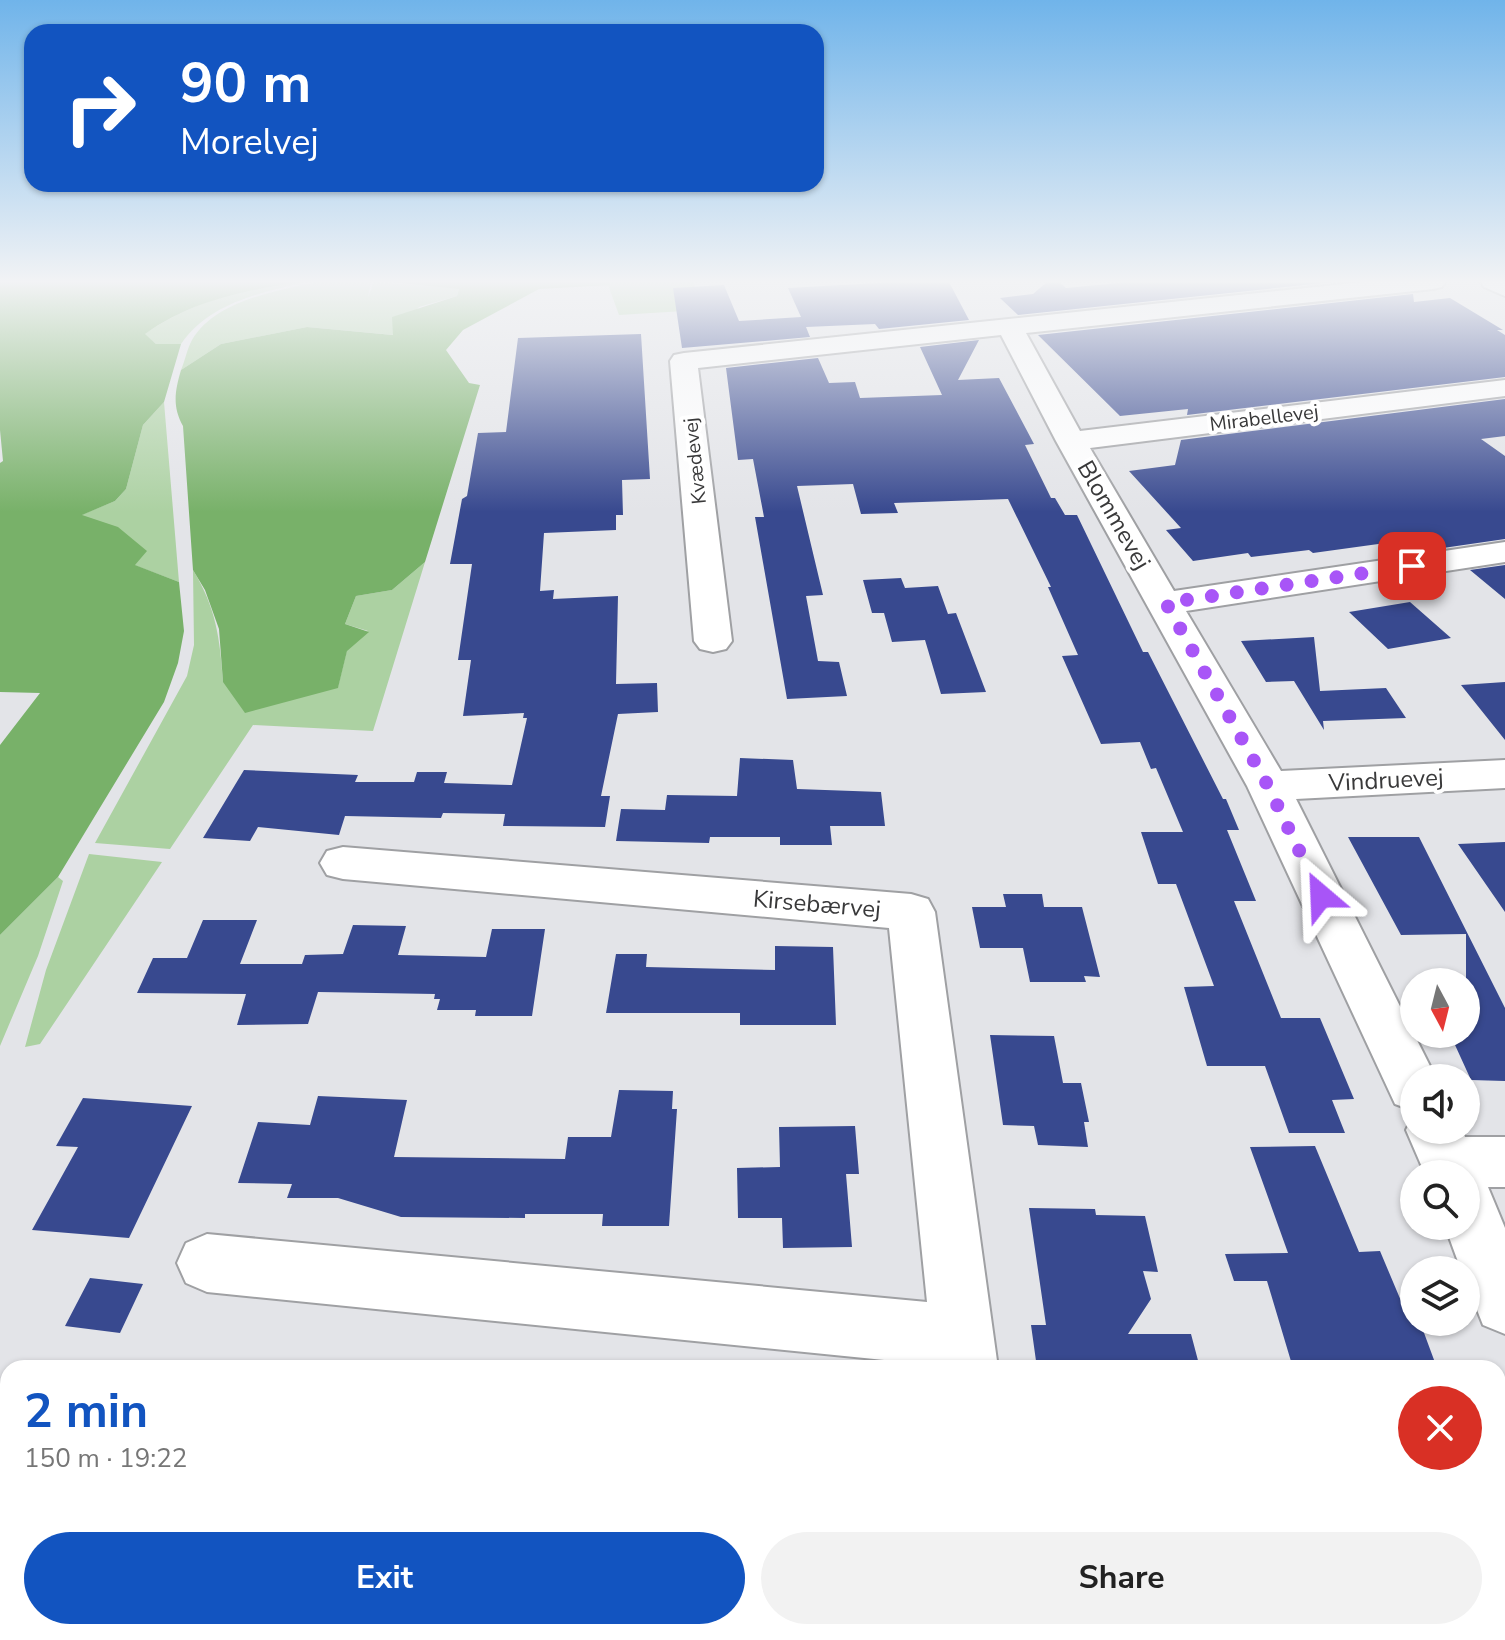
<!DOCTYPE html>
<meta charset="utf-8">
<style>
:root{--surface:#fff;--page:#f2f2f2;--text:#222;--muted:#767676;--accent:#1254c0}
body{margin:0;font-family:"Nunito Sans",sans-serif;background:var(--page);color:var(--text);height:100vh;display:flex;flex-direction:column;font-size:30px;white-space:nowrap}
*{box-sizing:border-box;margin:0}
p{font-size:26px;color:var(--muted)}
.icon{flex:none;width:44px;height:44px;fill:none;stroke:currentColor;stroke-width:2;stroke-linecap:round;stroke-linejoin:round}
.map{position:relative;flex:1;overflow:hidden}
.side{position:absolute;left:0px;top:1360px;width:1506px;height:280px;display:flex;flex-direction:column;background:var(--surface);border-radius:24px 24px 0 0;box-shadow:0 2px 6px #0004}
.side>*{flex:none}
.banner{position:absolute;left:24px;top:24px;width:800px;height:168px;border-radius:24px;box-shadow:0 2px 6px #0004;background:#1254c0;color:#fff;overflow:hidden}
.needle{width:52px;rotate:173deg}
.tools{position:absolute;left:1400px;top:968px;display:grid;gap:16px}
.tools a{display:grid;place-items:center;width:80px;height:80px;border-radius:50%;background:var(--surface);box-shadow:0 2px 6px #0004;font-size:40px}
.pin{position:absolute;display:grid;place-items:center;width:68px;height:68px;color:#fff;margin:-34px;border-radius:16px;box-shadow:0 4px 12px #0006}
.me{position:absolute;width:88px;margin:-44px;rotate:334deg;stroke-linejoin:round;filter:drop-shadow(0 0 6px #0008)}
.turn{display:flex;align-items:center;gap:28px;height:168px;padding:0 24px;font-size:36px}
.turn .icon{width:104px;height:104px;stroke-width:2.5}
.turn b{display:block;font-size:56px;line-height:68px}
.round{display:grid;place-items:center;flex:none;width:84px;height:84px;border-radius:42px;background:var(--page)}
.headline{display:flex;align-items:center;justify-content:space-between;height:136px;padding:0 24px}
h1{font-size:48px;font-weight:700;line-height:60px;color:var(--accent)}
.cta{display:flex;gap:16px;margin-top:auto;padding:16px 24px}
.cta a{flex:1;height:92px;border-radius:48px;background:var(--accent);color:#fff;font-size:32px;font-weight:700;line-height:92px;text-align:center}
.cta a+a{background:var(--page);color:var(--text)}
.map>svg:first-child{display:block}
</style>
<div class="map">
<svg width="1505" height="1640" viewBox="0 0 1505 1640">
<rect width="100%" height="100%" fill="#e3e4e8"/>
<!-- green -->
<path fill="#acd1a2" d="M305,282C260,293 209,303 181,344H156L144,334C190,304 250,282 305,282Z
M316,282H371L368,297L374,282L459,288L457,296L419,307L394,335L307,327L221,344L181,370C185,361 187,349 192,340C216,300 274,292 316,282Z
M607,282H694L700,310L619,315Z
M164,402L179,582L134,565L81,515L115,501L126,489L143,425Z
M425,562L373,731L253,725L170,849L95,843L187,676L194,645L193,570C216,608 220,638 223,682L338,687L347,650L368,631L345,624L356,596L392,590Z
M89,854L162,862L40,1044L25,1047L46,970Z
M58,877L63,881L38,956L0,1046V935Z"/>
<!-- forest -->
<path fill="#78b169" d="M0,282H299C242,291 192,301 145,334L156,344H181L164,402L143,425L126,489L115,501L82,515L118,527L147,551L135,565L179,582L184,631L178,663L164,702L58,877L0,935V745L40,693L0,692V463L3,461L0,430Z
M390,282H607L610,285L539,289L463,330L446,350L469,383L480,385L425,562L392,590L356,596L345,624L369,632L347,651L338,688L245,713L223,682L219,629L205,590L193,570L183,426C172,406 175,391 181,370L221,344L307,327L393,335L392,317L457,296L459,289Z"/>
<!-- building -->
<path fill="#38498f" d="M895,282H949L969,320L879,329L875,324L806,327L810,337L682,348L673,288L724,285L739,321L801,317L788,288Z
M1047,282H1059L1066,288L1129,282H1333L1018,315L1000,298L1033,294Z
M1413,294L1414,302L1450,298L1503,330H1497L1505,335V377L1187,415L1188,409L1120,416L1038,335Z
M641,334L650,479L622,480L623,515H616V530L544,533L540,591L554,590L553,599L618,596L616,684L657,683L658,712L618,714L601,796H610L605,827L503,826L505,814L443,813L441,818L345,816L339,835L258,827L250,841L203,838L244,770L358,775L355,782H414L417,772H447L444,783L512,785L527,718H523L524,713L463,716L471,660H458L472,564H450L462,499L467,496L478,433L506,432L518,338Z
M979,340L958,380L999,378L1034,444L1025,445L1051,498H1055L1065,515H1077L1143,652H1148L1223,799H1226L1239,830H1227L1256,901H1234L1281,1018H1320L1354,1099L1332,1100L1345,1133H1289L1265,1066H1207L1184,987L1214,986L1176,884H1158L1141,832H1183L1156,768L1151,769L1140,742L1101,744L1062,656L1078,655L1048,587H1051L1008,499L894,503L898,513L861,514L853,484L797,486L823,595L806,596L818,661L839,662L847,696L787,699L755,517H764L753,459L738,460L726,368L818,358L829,383L855,382L860,398L942,395L920,347Z
M1505,399V436L1481,439L1505,456V539L1443,548L1429,537L1313,553L1309,550L1251,557L1248,553L1193,561L1166,530L1181,528L1129,471L1175,465L1181,440Z
M1505,565V599L1470,570Z
M901,578L905,588L938,586L948,614L956,613L986,692L941,694L925,640L892,642L884,613H872L863,580Z
M1410,602L1451,638L1388,649L1349,612Z
M1314,637L1320,691L1386,688L1406,718L1323,721L1324,730L1294,681L1266,682L1241,641Z
M1505,682V740L1461,685Z
M740,758L793,760L797,789L881,792L885,826H830L832,845H780V837H710L709,843L616,841L621,809L665,810L667,795L737,796Z
M1348,837H1419L1505,1008V1081L1471,1080L1450,1034H1466V934L1401,935Z
M1505,842V912L1458,844Z
M1003,894H1042L1044,907H1082L1100,977L1084,976L1086,982H1030L1023,948H980L972,907H1006Z
M203,920H257L240,964H302L305,955L343,954L353,925L406,926L398,955L486,957L492,929H545L532,1016H475L476,1010H437L440,999H434L435,994L318,992L308,1024L237,1025L246,994L137,993L153,958H187Z
M775,946L833,947L836,1025H740V1013H606L616,954H647L646,967L775,970Z
M990,1035L1054,1036L1063,1083H1081L1089,1122H1084L1088,1147L1038,1145L1034,1126L1003,1125Z
M619,1090L673,1091L672,1109H677L669,1226H602L603,1214H525V1218L401,1217L338,1198H287L292,1184L238,1183L258,1122L310,1125L318,1096L407,1100L394,1157L565,1159L568,1137H611Z
M83,1098L192,1106L129,1238L32,1230L78,1147L56,1146Z
M855,1126L859,1174H846L852,1247L783,1248L782,1218H738L737,1168L780,1167L779,1127Z
M1315,1146L1359,1252L1380,1251L1404,1308H1414V1322H1420L1437,1368H1293L1267,1281H1234L1225,1254L1288,1253L1250,1147Z
M1029,1208L1095,1209L1096,1215L1145,1216L1158,1272L1143,1271L1151,1299L1128,1334H1191L1200,1368H1037L1031,1325H1046Z
M90,1278L143,1284L120,1333L65,1326Z"/>
<g fill="none" stroke-linecap="round" stroke-linejoin="round">
<!-- minor casing -->
<g stroke="#9fa0a3" stroke-width="4">
<path id="minor" d="M1363,282H1445L1442,287L1433,289L1026,333L1080,431L1505,380V396L1090,448L1174,591L1505,542V562L1186,611L1281,771L1505,760V788L1296,799L1436,1078H1414V1111L1395,1104L1247,786L1056,441L1001,335L698,368L732,641L726,649L713,652L700,649L694,641L670,361L674,355L684,353Z
M1481,282H1505V296L1484,287Z
M343,847L911,894L928,899L935,912L998,1368H934V1365L207,1292L186,1283L177,1263L186,1243L207,1234L927,1302L889,928L343,879L327,875L320,863L327,851Z
M1414,1114V1130H1462L1465,1137H1505V1187H1488L1505,1228V1334L1483,1325L1466,1282V1270H1461L1445,1226H1466V1174H1425L1406,1130Z
M0,1584L8,1585V1632H41L37,1640H0Z
M53,1632H190L193,1640H56Z
M956,1632H1030L1031,1640H957Z"/>
</g>
<!-- minor -->
<use href="#minor" fill="#fff" fill-rule="evenodd"/>
</g>
<!-- sky -->
<linearGradient id="sky" x2="0" y2="1"><stop stop-color="#70b4ea"/><stop offset="0.55" stop-color="#f2f3f5"/><stop offset="1" stop-color="#f2f3f5" stop-opacity="0"/></linearGradient>
<rect width="1505" height="512" fill="url(#sky)"/>
<g fill="none" stroke-linecap="round" stroke-linejoin="round">
<!-- route -->
<path stroke="#a855f7" stroke-width="14" stroke-dasharray="0 25.2" d="M1321,896L1268,786L1166,603L1412,566"/>
</g>
<g text-anchor="middle" dominant-baseline="central" stroke-width="8" stroke-linejoin="round" paint-order="stroke">
<!-- far-street labels -->
<g font-size="20" fill="#39393a" stroke="#fff">
<text transform="translate(1264 418) rotate(-7)">Mirabellevej</text>
<text transform="translate(695 461) rotate(-96)">Kvædevej</text>
</g>
<!-- street labels -->
<g font-size="24" fill="#39393a" stroke="#fff">
<text transform="translate(1114 515) rotate(60)">Blommevej</text>
<text transform="translate(1386 780) rotate(-3)">Vindruevej</text>
<text transform="translate(817 904) rotate(5)">Kirsebærvej</text>
</g>
</g>
</svg>
<div class="tools">
<a><svg class="needle" viewBox="-14 -14 28 28"><path d="M0-13l5 13h-10z" fill="#e53935"/><path d="M0 13l5-13h-10z" fill="#767676"/></svg></a>
<a><svg class="icon" aria-label="sound" viewBox="0 0 24 24"><path d="M4 9h4l5-4v14l-5-4H4zM17 9q2 3 0 6"/></svg></a>
<a><svg class="icon" aria-label="search" viewBox="0 0 24 24"><circle cx="10" cy="10" r="6"/><path d="M15 15l6 6"/></svg></a>
<a><svg class="icon" aria-label="layers" viewBox="0 0 24 24"><path d="M12 4l9 5-9 5-9-5zM3 14l9 5 9-5"/></svg></a>
</div>
<div class="pin" style="left:1412px;top:566px;background:#d93025"><svg class="icon" aria-label="arrive" viewBox="0 0 24 24"><path d="M6 21V4h12l-3 4 3 4H6"/></svg></div>
<svg class="me" style="left:1321px;top:896px" viewBox="-20 -20 40 40"><path d="M0-17L14 15 0 8-14 15z" fill="#a855f7" stroke="#fff" stroke-width="4"/></svg>
<div class="banner">
<div class="turn"><svg class="icon" aria-label="right" viewBox="0 0 24 24"><path d="M7 20v-9h11M14 6l5 5-5 5"/></svg><div><b>90 m</b>Morelvej</div></div>
</div>
<section class="side">
<div class="headline"><div><h1>2 min</h1><p>150 m · 19:22</p></div><a class="round" style="background:#d93025;color:#fff"><svg class="icon" aria-label="close" viewBox="0 0 24 24"><path d="M6 6l12 12M18 6L6 18"/></svg></a></div>
<div class="cta"><a>Exit</a><a>Share</a></div>
</section>
</div>
